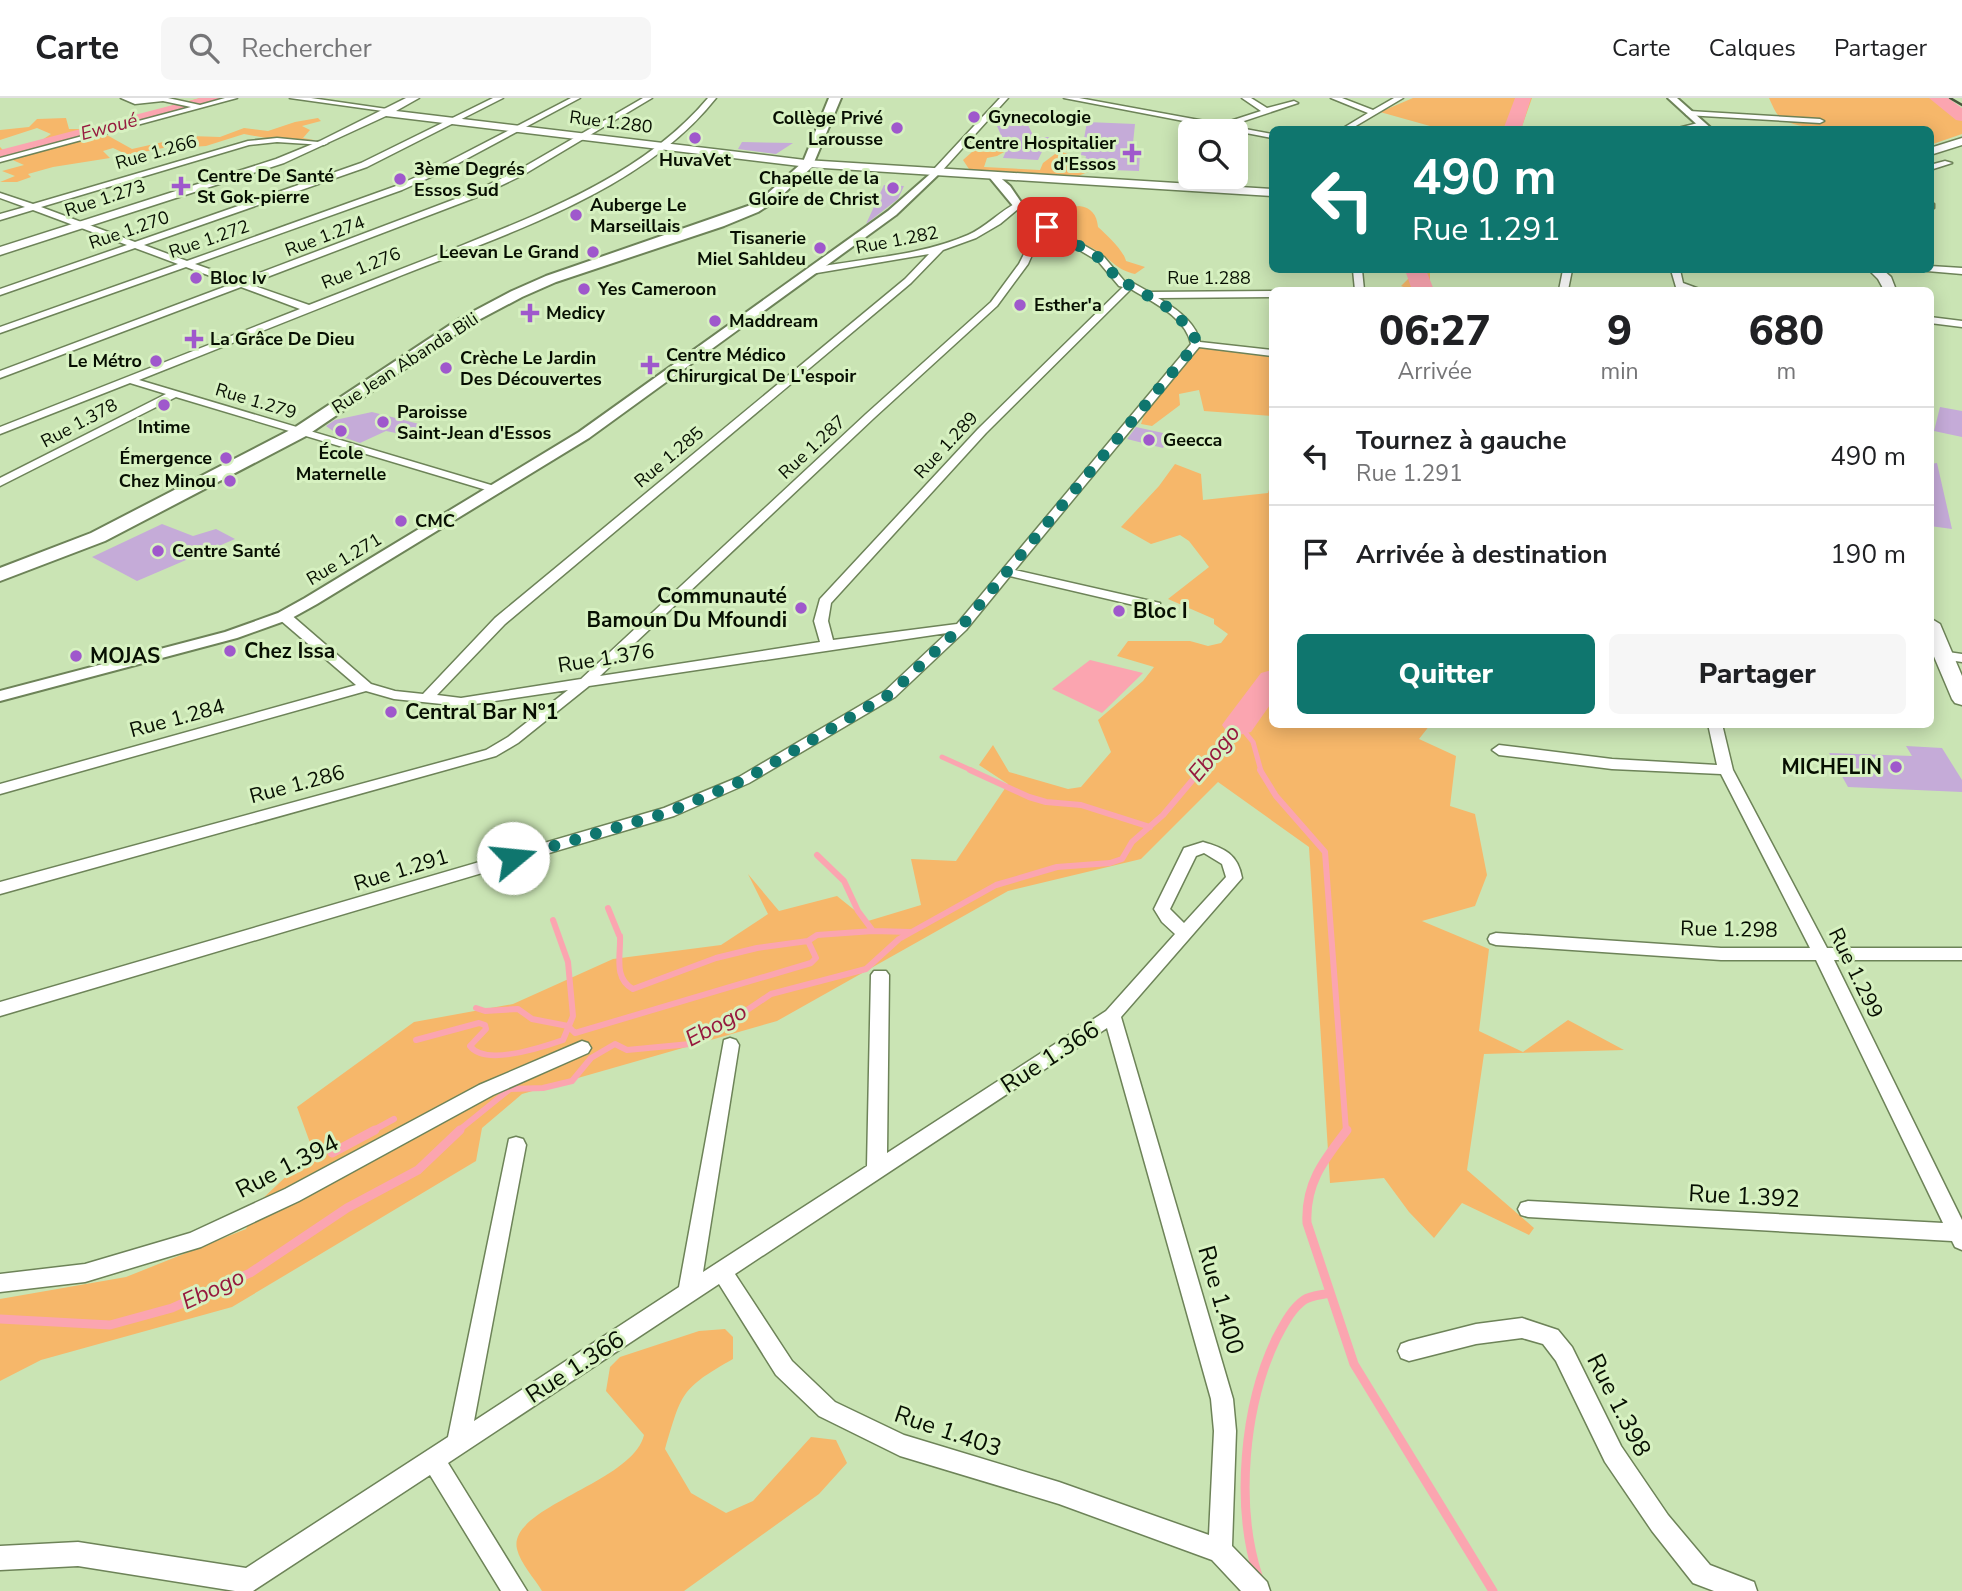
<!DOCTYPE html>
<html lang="fr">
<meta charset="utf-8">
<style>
:root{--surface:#fff;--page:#f6f6f6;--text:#202124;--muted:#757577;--line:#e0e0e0;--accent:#0f766e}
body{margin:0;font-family:"Nunito Sans",sans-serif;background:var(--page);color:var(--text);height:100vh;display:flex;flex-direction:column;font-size:26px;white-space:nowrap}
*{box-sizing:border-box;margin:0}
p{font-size:23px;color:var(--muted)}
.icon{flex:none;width:38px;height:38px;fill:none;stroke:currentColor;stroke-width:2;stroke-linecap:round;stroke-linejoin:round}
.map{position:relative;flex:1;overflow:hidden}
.details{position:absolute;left:1269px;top:189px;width:665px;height:441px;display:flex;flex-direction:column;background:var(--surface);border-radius:10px;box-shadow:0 4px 18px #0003}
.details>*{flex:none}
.guide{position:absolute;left:1269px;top:28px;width:665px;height:147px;border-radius:10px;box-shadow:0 4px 18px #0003;background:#0f766e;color:#fff;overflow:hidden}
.tools{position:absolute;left:1178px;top:21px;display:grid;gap:14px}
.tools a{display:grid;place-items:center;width:70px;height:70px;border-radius:10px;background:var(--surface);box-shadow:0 4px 18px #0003;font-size:35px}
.pin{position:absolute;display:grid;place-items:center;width:60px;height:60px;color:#fff;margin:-30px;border-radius:14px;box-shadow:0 4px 10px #0006}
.me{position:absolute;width:77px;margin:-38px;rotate:73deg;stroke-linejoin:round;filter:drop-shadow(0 0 5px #0008)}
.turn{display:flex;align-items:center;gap:24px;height:147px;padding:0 28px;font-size:32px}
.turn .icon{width:91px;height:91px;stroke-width:2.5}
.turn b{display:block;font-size:49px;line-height:60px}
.eta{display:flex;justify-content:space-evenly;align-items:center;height:119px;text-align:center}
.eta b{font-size:42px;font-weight:800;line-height:49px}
.primary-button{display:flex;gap:14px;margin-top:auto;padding:14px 28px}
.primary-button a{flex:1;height:80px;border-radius:10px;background:var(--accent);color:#fff;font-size:28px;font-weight:800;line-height:80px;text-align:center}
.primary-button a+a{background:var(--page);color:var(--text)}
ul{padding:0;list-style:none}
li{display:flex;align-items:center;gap:21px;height:98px;padding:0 28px;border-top:2px solid var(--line)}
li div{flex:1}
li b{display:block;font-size:26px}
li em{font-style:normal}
header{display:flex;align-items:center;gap:42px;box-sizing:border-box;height:98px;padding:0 35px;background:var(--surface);border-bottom:2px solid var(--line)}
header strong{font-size:33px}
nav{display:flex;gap:38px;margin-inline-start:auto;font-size:24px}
.search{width:490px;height:63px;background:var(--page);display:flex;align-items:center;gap:18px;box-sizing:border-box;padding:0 24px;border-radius:10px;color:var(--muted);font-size:26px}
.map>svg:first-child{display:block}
</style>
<header>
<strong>Carte</strong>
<div class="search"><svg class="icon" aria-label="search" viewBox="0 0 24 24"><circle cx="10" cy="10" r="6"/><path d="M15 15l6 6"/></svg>Rechercher</div>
<nav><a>Carte</a><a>Calques</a><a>Partager</a></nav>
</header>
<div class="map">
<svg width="1962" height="1493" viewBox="0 0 1962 1493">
<rect width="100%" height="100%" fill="#cae4b4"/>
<!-- green -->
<path fill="#f6b76a" d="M200,0H230L105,36L132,51L190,38L220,39L244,30L268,33L295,24L318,20L321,23L302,28L310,32L303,40L314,42L266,40L244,36L206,48L191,49L188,45L128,57L113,50L103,53L110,60L53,69L28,76L31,79L17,84H0L15,78L2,73L24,67L8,60L0,61V49L3,52L39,44L51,36L37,30L0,42V32L29,29L37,21L66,20L69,31H103L150,17L153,13Z
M1413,0H1532L1521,31H1441L1442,28H1430L1380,14Z
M1769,0H1937L1962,18V36L1930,47V32C1901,31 1799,38 1780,19C1775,15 1772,6 1769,0Z
M985,43L1006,48H1003L1006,53L997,58L987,60L984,69L1040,72L1043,65L1059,53L1085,62L1090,73L1069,82L969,71L963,62L972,54L975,45Z
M1079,108C1091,109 1097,117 1098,129C1106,136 1124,153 1126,163L1145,169L1135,176C1114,171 1112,161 1094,151C1079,143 1063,135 1049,124V112Z
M1409,172H1437L1430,175V192H1411L1401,188L1412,177Z
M1214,245L1272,255V318L1204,313L1199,292L1179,296L1180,307L1152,328L1141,326L1144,317L1189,257L1199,247Z
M1175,366L1201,376L1203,402L1268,395L1272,382V626L1430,627L1419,641L1456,658L1450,708L1475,716L1487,777L1475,808L1422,823L1489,851L1479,933L1523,954L1568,922L1624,952L1484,956L1467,1072L1534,1130L1529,1137L1462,1105L1434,1140L1409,1114L1384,1080L1330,1085L1309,749L1218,684L1141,761L1008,793L777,923L522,996L482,1030L476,1063L232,1209L41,1262L0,1283V1201L126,1179L246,1131L259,1104L313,1053L297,1009L414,924L513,906L613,861L721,847L768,816L748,776L779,813L837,798L868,823L921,807L911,761L956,763L1008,686L979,667L993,647L1009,674L1068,691L1081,689L1111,654L1098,622L1143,583L1154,569L1117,558L1128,543H1190L1208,548L1221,545L1228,536L1214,526V521L1168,501L1209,469L1189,443L1180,437L1151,446L1121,429L1159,388Z
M725,1231L733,1239V1261C680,1291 682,1295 665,1351L691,1395L726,1415L753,1403L811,1339L836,1342L847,1365L819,1396L684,1493H542C535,1481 520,1465 517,1451C507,1409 633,1385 644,1337L606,1293L610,1269L620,1259L699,1233Z"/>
<!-- water -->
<path fill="#fba5b0" d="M1090,562L1143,575L1102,615L1052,591Z"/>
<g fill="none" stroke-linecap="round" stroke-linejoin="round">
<!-- stream-far3 -->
<path stroke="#fba5b0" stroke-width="3.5" d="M0,55H11"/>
<!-- stream-far2 -->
<path stroke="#fba5b0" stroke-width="5" d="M942,659L973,673
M1200,673L1239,627L1253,644L1261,673"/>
<!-- stream-far1 -->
<path stroke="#fba5b0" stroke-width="6" d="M970,672L1029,699L1046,704L1081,707L1150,729
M1260,672L1276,698L1325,754L1346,1033
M817,757L844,783L858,813L873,833
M608,810L619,837
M620,838C621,857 613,880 633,891L716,860L757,850L808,843L817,837L873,833L911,834
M476,910L485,913L518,911L532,921L568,928L575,935L811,865L816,860L808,843
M416,942L479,925L485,927L486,931L470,948C485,969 543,949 563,942L573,918L568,864L553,822
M372,1033L394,1021
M458,1033L510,991L543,990L572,983L591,960L615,946L627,952L690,946L716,933L771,896L866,871L899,841L996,787L1057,769L1110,765L1122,761L1132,744L1163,717L1201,672"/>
<!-- stream -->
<path stroke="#fba5b0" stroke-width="9" d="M1347,1032C1324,1062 1305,1085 1307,1125L1354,1266L1493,1493
M332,1055L375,1032
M0,1221L110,1227L172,1210L250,1175L347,1110L418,1072L460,1032
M1258,1478C1235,1407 1244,1308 1276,1241C1283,1228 1291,1211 1304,1202C1311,1197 1322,1197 1330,1195"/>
<!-- river -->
<path fill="#fba5b0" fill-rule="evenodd" d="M200,0H227L225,4L0,63V52Z
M1515,0H1531L1521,32H1503Z
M1929,0H1948L1962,10V23L1956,22Z
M1405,172H1426L1434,192H1412Z
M1272,572V604L1251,634L1239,637L1227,634L1222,627L1227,620L1261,575Z"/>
</g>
<!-- building -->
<path fill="#c5abd8" d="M1087,24L1135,26L1132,55H1140L1139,73L1083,71L1086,58L1081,57Z
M1028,27L1034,39H1049L1038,62L1003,60L1007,51L997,28Z
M742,44L793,45L776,56L738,51Z
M884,87L904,88L898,101L866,126Z
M1940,309L1962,313V339L1934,333Z
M372,314L423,327L420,340L386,333L360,345L340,338L326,328L335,322Z
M1136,329L1172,337L1163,350L1127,341Z
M1937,365L1952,431L1930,428V366Z
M162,426L193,438L216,431L235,441L137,483L92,459Z
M1906,648L1942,650L1962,682V694L1848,689L1829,655L1912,658Z"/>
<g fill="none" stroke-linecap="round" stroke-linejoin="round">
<!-- minor casing -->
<g stroke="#6d8358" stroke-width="3">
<path id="minor" d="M121,0H168L200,7L225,0H237L0,64V60L191,9L163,3L135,6Z
M290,0H311L394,12L390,14Z
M493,0H503L367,69L144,147L187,163L396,88L436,70L571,0H580L442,74L402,92L195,166L241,182L471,95L517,73L643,0H652L523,77L477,99L249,186L309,207C359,188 408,168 458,149C547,113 645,75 708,0H716C642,94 503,137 395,180C310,214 225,248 139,282L501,390V394H493L176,299L0,388V380L166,296L130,285L0,336V329L300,211L241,189L0,280V273L232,186L186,169L0,235V229L178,166L135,150L0,197V191L127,147L33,112L0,122V116L25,109L0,100V95L33,106L248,43L277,40L328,45L324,47L277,44L249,47L41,109L135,144L361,65Z
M1000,0H1008L940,75H934V71Z
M1064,0H1079L1221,26L1261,13L1242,0H1251L1267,10L1294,3L1298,5L1229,28L1272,36V40Z
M1331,0H1342L1373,12L1394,0H1403L1349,32H1340L1368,15Z
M1689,13L1820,21L1824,23L1820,25L1686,17Z
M1702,24L1705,28L1678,32V30Z
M1945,63L1952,65L1930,72V67Z
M1018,104L1036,119L1104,159L1125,184L1133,185L1149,194L1272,193V199L1158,200C1174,209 1196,224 1200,244L1272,252V258L1199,249L1015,472L1160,505V511L1155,512L1010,478L966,532L895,599L749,685L674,718L0,918V904L664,710L739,679L885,593L947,535L589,588L518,645L496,658L0,796V784L486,652L508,639L568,592L461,608L394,601L366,593L0,696V686L356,587L279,521L277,518L284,514L289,515L371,586L395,593L423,596L495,520L905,181L929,156L811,176L806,173L808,171C861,160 917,159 968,137C986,129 1000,113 1018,104ZM1018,111L1029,122L1027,150L1019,166L991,204L866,316L581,581L461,600L437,597L505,526L911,185L943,152L976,140L1000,126ZM1037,127L1098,163L1119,188L1123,189L978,331L820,501L814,523L820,544L600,578L874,320L997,208L1028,166L1035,150ZM1131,191C1152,204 1186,219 1191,246L957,526L833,542L828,523L831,505L986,335Z
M1930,105L1934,106V110L1930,111Z
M1930,168L1962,170V176L1927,173Z
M1353,172H1362L1364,192H1355Z
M1563,172H1572L1568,192H1559Z
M1671,172H1680L1683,185L1702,192H1688L1676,189Z
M1930,219L1962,223V229L1930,225Z
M1941,553L1962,556V564L1936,560L1934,557L1936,554Z
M1708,626H1722L1733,672L1827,850H1962V862H1834L1962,1122V1152L1955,1149L1952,1143L1528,1119L1521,1117L1518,1111L1521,1105L1528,1103L1943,1125L1816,862H1721L1496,847L1490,845L1488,841L1490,837L1496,835L1721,850H1810L1721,676L1612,671L1499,657L1492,652L1499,647L1612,661L1717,667Z
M1203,744C1224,750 1238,756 1242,780L1121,919L1233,1301L1236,1333L1232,1448L1267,1484L1270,1493H1241L1212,1462L1059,1406L900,1358L819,1318L776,1277L719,1186L448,1365L527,1493H501L430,1377L253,1493H235L78,1468L0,1472V1448L78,1444L246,1470L448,1339L509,1041L516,1039L523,1041L526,1047L474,1323L679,1189L724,942L730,940L736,942L739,947L703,1174L867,1068L871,877L874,873H886L889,877L887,1055L1106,913L1175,836L1162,824L1154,811L1184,750ZM1204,755L1222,766L1226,779L1184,825L1170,811L1196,758ZM1107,930L1211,1301L1214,1333L1209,1437L1059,1384L904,1337L835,1304L792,1263L735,1176Z
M582,943L588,945L591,950L588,955L493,997L299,1103L201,1149L85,1184L0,1194V1176L85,1166L190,1135L285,1091L479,987Z
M1522,1220L1558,1232L1572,1249L1621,1348L1668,1417L1710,1467L1754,1484L1757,1493H1714L1693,1485L1652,1433L1605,1364L1556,1263L1543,1246L1522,1240L1476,1246L1409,1263L1401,1260L1398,1253L1401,1246L1409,1243L1476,1226Z"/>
</g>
<!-- tertiary casing -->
<g stroke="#6d8358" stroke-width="4">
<path id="tertiary" d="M1668,0H1677L1713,32H1703Z
M937,70L942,73L940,75L896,117L589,340L317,506L290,521L237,540L0,603V593L225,534L278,515L305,500L579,334L888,113Z
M990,76H996L1010,88L1023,107L1022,109H1014L990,80Z"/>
</g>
<!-- secondary casing -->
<g stroke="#6d8358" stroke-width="3">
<path id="secondary" d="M406,0H419L396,13L805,62L1272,91V98L808,69L386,18L284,65L0,157V149L276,61L320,43Z
M1962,40V47L1930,57V50Z
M1869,172H1883L1891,179L1896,192H1884L1878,181Z
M1930,520L1940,526L1962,578V607L1955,605L1952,601L1930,549Z"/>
</g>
<!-- primary casing -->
<g stroke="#6d8358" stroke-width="4">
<path id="primary" d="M829,0H841L812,69L777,102L758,114L724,128L556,184L522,199L469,227L306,338L105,443L0,483V470L91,435L294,330L459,221L512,193L546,178L748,108L767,96L803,64Z"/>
</g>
<!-- minor -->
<use href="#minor" fill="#fff" fill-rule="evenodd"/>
<!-- tertiary -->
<use href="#tertiary" fill="#fff" fill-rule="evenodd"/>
<!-- secondary -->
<use href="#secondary" fill="#fff" fill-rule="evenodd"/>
<!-- primary -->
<use href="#primary" fill="#fff" fill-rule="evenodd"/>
<!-- rail -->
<path stroke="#47553c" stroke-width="2.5" d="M1950,0L1962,7"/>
</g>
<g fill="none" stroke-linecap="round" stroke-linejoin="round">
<!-- route -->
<path stroke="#0f766e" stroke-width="12" stroke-dasharray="0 21.6" d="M513,760L669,714L744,682L890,596L961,529L1196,246L1194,236L1172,212L1130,187L1122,186L1101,161L1047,129"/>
</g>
<!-- markers -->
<g fill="#9f58cc" stroke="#d7f1c1" stroke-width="2.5">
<circle cx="974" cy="19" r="7"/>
<circle cx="897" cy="30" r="7"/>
<circle cx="695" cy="40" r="7"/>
<path d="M1128.5 44.5h7v7h7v7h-7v7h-7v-7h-7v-7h7z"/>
<circle cx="400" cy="81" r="7"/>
<path d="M177.5 77.5h7v7h7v7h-7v7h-7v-7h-7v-7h7z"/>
<circle cx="893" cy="90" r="7"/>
<circle cx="576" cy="117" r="7"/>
<circle cx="820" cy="150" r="7"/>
<circle cx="593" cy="154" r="7"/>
<circle cx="196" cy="180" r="7"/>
<circle cx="584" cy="191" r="7"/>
<circle cx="1020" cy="207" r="7"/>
<path d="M526.5 204.5h7v7h7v7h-7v7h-7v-7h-7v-7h7z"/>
<circle cx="715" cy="223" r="7"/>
<path d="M190.5 230.5h7v7h7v7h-7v7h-7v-7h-7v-7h7z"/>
<circle cx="156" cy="263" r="7"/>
<path d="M646.5 256.5h7v7h7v7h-7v7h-7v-7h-7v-7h7z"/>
<circle cx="446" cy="270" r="7"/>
<circle cx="164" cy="307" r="7"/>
<circle cx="383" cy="324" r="7"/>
<circle cx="341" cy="333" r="7"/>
<circle cx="1149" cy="342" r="7"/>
<circle cx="226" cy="360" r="7"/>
<circle cx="230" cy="383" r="7"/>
<circle cx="401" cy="423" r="7"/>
<circle cx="158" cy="453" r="7"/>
<circle cx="801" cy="510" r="7"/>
<circle cx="1119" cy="513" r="7"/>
<circle cx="230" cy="553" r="7"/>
<circle cx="76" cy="558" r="7"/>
<circle cx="391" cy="614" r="7"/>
<circle cx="1896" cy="669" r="7"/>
</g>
<g text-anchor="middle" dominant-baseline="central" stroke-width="6" stroke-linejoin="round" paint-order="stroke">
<!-- far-poi labels -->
<g font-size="18" font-weight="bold" fill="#070f02" stroke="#d7f1c1" text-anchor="start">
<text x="988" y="19">Gynecologie</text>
<text x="883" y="20" text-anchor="end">Collège Privé<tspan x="883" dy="21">Larousse</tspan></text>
<text x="1116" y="45" text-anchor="end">Centre Hospitalier<tspan x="1116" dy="21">d'Essos</tspan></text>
<text x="695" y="62" text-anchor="middle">HuvaVet</text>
<text x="414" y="71">3ème Degrés<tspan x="414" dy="21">Essos Sud</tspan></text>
<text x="197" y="78">Centre De Santé<tspan x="197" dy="21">St Gok-pierre</tspan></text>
<text x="879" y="80" text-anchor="end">Chapelle de la<tspan x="879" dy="21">Gloire de Christ</tspan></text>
<text x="590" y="107">Auberge Le<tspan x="590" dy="21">Marseillais</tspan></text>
<text x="806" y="140" text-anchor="end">Tisanerie<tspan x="806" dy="21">Miel Sahldeu</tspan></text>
<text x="579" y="154" text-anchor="end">Leevan Le Grand</text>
<text x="210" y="180">Bloc Iv</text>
<text x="598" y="191">Yes Cameroon</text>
<text x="1034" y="207">Esther'a</text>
<text x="546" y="215">Medicy</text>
<text x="729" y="223">Maddream</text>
<text x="210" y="241">La Grâce De Dieu</text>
<text x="666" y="257">Centre Médico<tspan x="666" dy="21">Chirurgical De L'espoir</tspan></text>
<text x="460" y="260">Crèche Le Jardin<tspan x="460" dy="21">Des Découvertes</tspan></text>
<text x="142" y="263" text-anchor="end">Le Métro</text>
<text x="397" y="314">Paroisse<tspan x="397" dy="21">Saint-Jean d'Essos</tspan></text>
<text x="164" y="329" text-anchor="middle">Intime</text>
<text x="1163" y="342">Geecca</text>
<text x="341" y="355" text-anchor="middle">École<tspan x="341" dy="21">Maternelle</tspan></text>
<text x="212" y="360" text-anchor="end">Émergence</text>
<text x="216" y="383" text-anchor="end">Chez Minou</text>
<text x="415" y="423">CMC</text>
<text x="172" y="453">Centre Santé</text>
</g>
<!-- far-street labels -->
<g font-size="18" fill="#070f02" stroke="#d7f1c1">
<text transform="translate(611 24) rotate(7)">Rue 1.280</text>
<text transform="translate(156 54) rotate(-16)">Rue 1.266</text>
<text transform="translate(105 100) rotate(-18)">Rue 1.273</text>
<text transform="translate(129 132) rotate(-19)">Rue 1.270</text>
<text transform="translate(325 138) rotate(-21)">Rue 1.274</text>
<text transform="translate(209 141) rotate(-19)">Rue 1.272</text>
<text transform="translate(897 142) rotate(-11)">Rue 1.282</text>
<text transform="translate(361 170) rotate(-22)">Rue 1.276</text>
<text x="1209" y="180">Rue 1.288</text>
<text transform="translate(405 265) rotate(-33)">Rue Jean Abanda Bili</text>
<text transform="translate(256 303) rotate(17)">Rue 1.279</text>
<text transform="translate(79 325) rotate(-28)">Rue 1.378</text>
<text transform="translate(946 347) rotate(-47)">Rue 1.289</text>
<text transform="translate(812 349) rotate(-43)">Rue 1.287</text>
<text transform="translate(669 359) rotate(-40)">Rue 1.285</text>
<text transform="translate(344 461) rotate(-31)">Rue 1.271</text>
</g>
<!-- far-water labels -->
<g font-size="19" font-style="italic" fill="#96193e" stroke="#d7f1c1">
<text transform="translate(109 29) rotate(-15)">Ewoué</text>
</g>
<!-- poi labels -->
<g font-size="21" font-weight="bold" fill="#070f02" stroke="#d7f1c1" text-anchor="start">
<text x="787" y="498" text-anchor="end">Communauté<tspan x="787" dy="24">Bamoun Du Mfoundi</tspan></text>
<text x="1133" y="513">Bloc I</text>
<text x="244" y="553">Chez Issa</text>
<text x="90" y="558">MOJAS</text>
<text x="405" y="614">Central Bar N°1</text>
<text x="1882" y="669" text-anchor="end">MICHELIN</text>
</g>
<!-- street labels -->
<g font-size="21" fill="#070f02" stroke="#d7f1c1">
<text transform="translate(606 560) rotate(-9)">Rue 1.376</text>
<text transform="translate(177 620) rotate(-15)">Rue 1.284</text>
<text transform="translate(297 686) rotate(-15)">Rue 1.286</text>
<text transform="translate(401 772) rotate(-17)">Rue 1.291</text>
<text transform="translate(1729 831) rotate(1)">Rue 1.298</text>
<text transform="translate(1856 875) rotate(64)">Rue 1.299</text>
</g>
<!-- water labels -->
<g font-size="23" font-style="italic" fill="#96193e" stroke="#d7f1c1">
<text transform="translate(1214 655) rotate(-50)">Ebogo</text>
<text transform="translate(716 927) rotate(-28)">Ebogo</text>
<text transform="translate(213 1191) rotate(-25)">Ebogo</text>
</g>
<!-- near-street labels -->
<g font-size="24" fill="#070f02" stroke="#d7f1c1">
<text transform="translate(1050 959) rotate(-33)">Rue 1.366</text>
<text transform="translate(287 1068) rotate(-27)">Rue 1.394</text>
<text transform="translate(1744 1098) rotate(3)">Rue 1.392</text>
<text transform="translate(1221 1202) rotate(74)">Rue 1.400</text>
<text transform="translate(575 1269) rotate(-33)">Rue 1.366</text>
<text transform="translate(1619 1307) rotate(63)">Rue 1.398</text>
<text transform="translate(948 1333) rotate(19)">Rue 1.403</text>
</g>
</g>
</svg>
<div class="tools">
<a><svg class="icon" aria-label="search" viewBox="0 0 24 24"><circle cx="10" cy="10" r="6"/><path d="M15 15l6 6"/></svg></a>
</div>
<div class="pin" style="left:1047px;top:129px;background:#d93025"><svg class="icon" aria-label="arrive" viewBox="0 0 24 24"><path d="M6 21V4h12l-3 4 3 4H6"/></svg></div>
<svg class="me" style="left:513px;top:760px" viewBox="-20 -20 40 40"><circle r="19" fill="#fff"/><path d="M0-13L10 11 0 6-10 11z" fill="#0f766e"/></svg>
<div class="guide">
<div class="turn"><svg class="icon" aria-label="left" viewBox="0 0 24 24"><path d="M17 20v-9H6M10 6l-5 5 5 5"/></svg><div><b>490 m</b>Rue 1.291</div></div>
</div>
<section class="details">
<div class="eta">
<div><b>06:27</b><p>Arrivée</p></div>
<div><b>9</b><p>min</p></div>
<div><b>680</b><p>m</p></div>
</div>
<ul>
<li><svg class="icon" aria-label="left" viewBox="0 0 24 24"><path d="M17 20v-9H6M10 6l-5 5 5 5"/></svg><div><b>Tournez à gauche</b><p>Rue 1.291</p></div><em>490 m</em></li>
<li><svg class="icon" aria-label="arrive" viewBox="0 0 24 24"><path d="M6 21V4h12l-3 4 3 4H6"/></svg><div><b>Arrivée à destination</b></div><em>190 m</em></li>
</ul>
<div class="primary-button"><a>Quitter</a><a>Partager</a></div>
</section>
</div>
